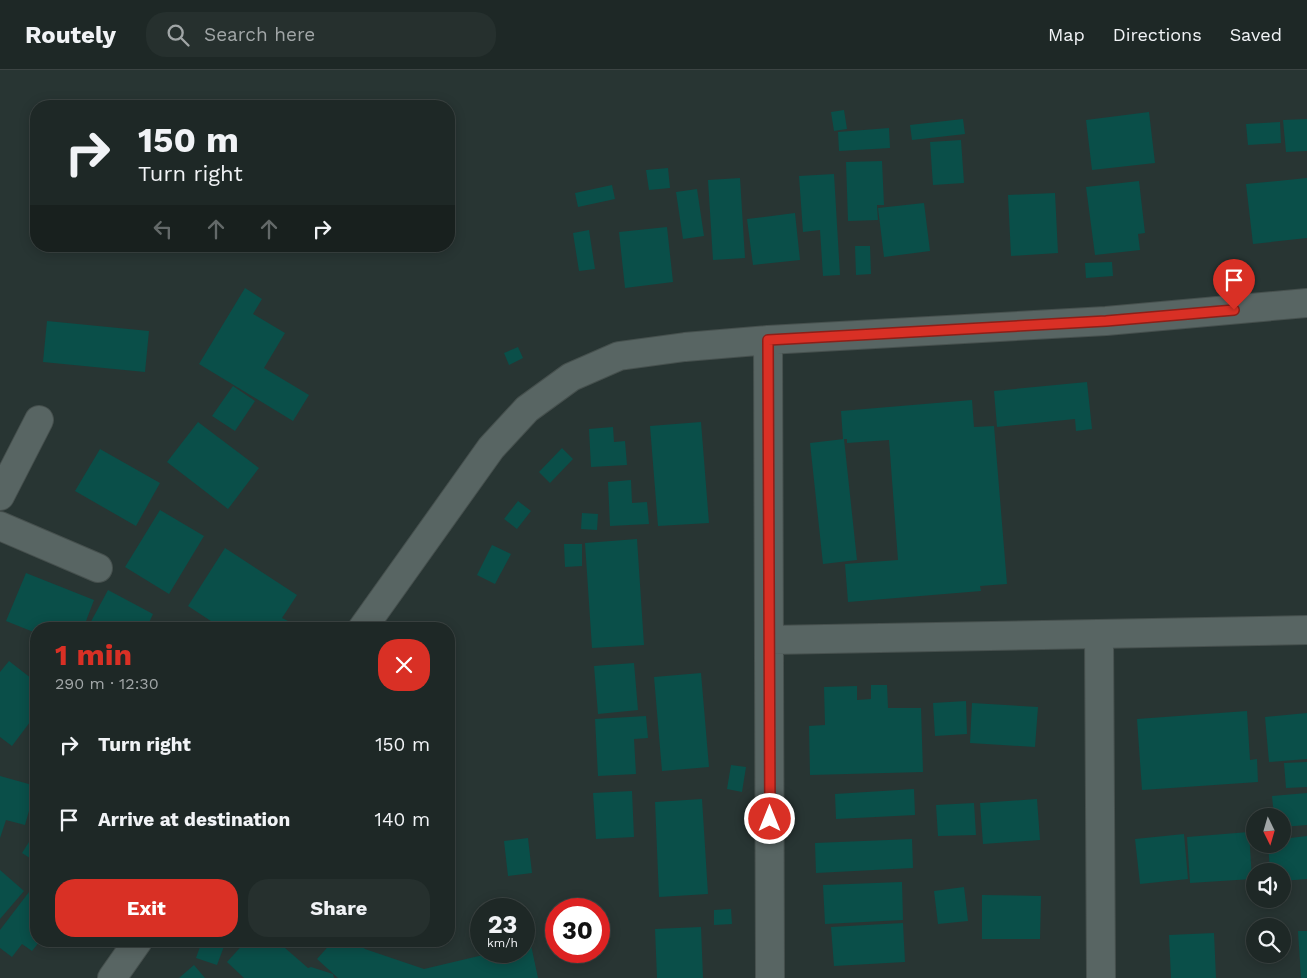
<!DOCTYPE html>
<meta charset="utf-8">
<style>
:root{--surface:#1e2826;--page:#26302e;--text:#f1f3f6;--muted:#a1a6a7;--line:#3c4443;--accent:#d93025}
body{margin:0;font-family:"Work Sans",sans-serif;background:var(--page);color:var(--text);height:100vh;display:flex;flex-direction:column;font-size:19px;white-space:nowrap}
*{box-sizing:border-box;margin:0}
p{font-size:16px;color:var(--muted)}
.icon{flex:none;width:28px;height:28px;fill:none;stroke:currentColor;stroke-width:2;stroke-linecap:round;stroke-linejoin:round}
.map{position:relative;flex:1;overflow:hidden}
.sheet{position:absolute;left:30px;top:552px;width:425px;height:325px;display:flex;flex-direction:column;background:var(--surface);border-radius:20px;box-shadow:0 2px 12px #0003,0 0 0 1px var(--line)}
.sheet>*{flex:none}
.top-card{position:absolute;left:30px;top:30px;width:425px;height:152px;border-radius:20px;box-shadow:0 2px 12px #0003,0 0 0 1px var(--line);background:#1e2826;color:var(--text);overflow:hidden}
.needle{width:32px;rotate:175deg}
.buttons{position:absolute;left:1246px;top:738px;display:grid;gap:10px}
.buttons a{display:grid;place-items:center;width:45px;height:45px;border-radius:50%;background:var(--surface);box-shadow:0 2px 12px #0003,0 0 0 1px var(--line);font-size:25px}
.speed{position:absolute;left:470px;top:828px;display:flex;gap:10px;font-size:25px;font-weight:700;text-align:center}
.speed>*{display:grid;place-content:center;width:65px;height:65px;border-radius:50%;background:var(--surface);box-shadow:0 2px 12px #0003,0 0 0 1px var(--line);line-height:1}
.speed small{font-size:12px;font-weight:400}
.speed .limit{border:8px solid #d22;background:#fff;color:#111}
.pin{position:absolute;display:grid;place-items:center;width:42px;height:42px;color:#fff;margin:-51px -21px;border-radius:50% 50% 50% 0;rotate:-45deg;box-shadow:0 0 5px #0007}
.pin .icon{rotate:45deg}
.me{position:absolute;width:55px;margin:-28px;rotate:0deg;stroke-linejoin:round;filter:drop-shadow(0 0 4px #0008)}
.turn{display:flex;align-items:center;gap:18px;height:105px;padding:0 25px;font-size:22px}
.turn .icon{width:65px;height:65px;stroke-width:2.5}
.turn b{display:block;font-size:35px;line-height:42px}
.lanes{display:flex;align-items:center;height:48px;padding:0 25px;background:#0003;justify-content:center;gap:25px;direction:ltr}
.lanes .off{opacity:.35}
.round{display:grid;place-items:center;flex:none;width:52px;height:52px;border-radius:20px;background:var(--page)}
.head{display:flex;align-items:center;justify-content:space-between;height:85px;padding:0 25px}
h1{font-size:30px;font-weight:700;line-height:38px;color:var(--accent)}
.button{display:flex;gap:10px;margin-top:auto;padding:10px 25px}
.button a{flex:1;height:58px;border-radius:20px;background:var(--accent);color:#fff;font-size:20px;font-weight:700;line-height:58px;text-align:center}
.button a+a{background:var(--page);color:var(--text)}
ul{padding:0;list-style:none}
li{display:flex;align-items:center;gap:15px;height:75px;padding:0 25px}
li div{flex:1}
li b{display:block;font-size:19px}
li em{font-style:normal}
header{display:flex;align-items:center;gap:30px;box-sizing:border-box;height:70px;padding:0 25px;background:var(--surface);border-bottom:1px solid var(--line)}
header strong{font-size:24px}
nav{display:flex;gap:28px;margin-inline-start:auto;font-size:18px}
.search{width:350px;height:45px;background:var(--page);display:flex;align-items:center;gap:12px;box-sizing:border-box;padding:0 18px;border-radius:20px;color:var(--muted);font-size:19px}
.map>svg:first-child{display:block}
</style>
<header>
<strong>Routely</strong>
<div class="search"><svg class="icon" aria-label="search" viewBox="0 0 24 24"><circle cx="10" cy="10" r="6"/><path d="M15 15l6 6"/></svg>Search here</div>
<nav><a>Map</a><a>Directions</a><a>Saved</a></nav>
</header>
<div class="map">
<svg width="1307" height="908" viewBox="0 0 1307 908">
<rect width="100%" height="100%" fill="#283533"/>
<!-- building -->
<path fill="#0a4f49" d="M844,40L847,59L834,61L831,42Z
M1149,42L1155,93L1092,100L1086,50Z
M963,49L965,64L912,70L910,55Z
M1307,49V81L1286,82L1283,50Z
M1280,52L1281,73L1248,75L1246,54Z
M889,58L890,78L839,81L838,62Z
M961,70L964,113L933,115L930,72Z
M882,91L884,135H877L878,150L848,151L846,92Z
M668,98L670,118L649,120L646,100Z
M834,104L840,205L823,206L820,160L803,162L799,106Z
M740,108L745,188L713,190L708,110Z
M1307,108V168L1253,174L1246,114Z
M1139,111L1145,163L1138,164L1140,180L1095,185L1086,117Z
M612,115L615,129L578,137L575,123Z
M697,119L704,166L683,169L676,122Z
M1055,123L1058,183L1011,186L1008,125Z
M924,133L930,181L884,187L878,138Z
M795,143L800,190L753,195L747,149Z
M667,157L673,212L625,218L619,162Z
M589,160L595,199L579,201L573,163Z
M855,176H870L871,204L856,205Z
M1112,192L1113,206L1086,208L1085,193Z
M245,218L262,229L253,244L285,263L264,298L309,325L293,351L199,294Z
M47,251L149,261L145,302L43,292Z
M518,277L523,288L509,295L504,283Z
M1087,312L1092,359L1076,361L1075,349L997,357L994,321Z
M233,316L255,331L235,361L212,346Z
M972,330L974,357L994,356L1007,514L980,516L981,521L848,532L845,494L898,490L889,370L847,373V369H843L841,341Z
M198,352L259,398L228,439L167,392Z
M701,352L709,453L658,456L650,356Z
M613,357L614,372L625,371L627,395L591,397L589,359Z
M844,369L857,490L823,494L810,373Z
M562,378L573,389L550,413L539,402Z
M100,379L160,413L136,456L75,421Z
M631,410L632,433L647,432L649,454L610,456L608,412Z
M518,431L531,441L517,459L504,449Z
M160,440L204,466L169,524L125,497Z
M582,443L598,444L597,460L581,459Z
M637,469L644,575L592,578L585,473Z
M564,474H582V496L565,497Z
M492,475L511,484L495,514L477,505Z
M225,478L297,525L282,548L288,551L283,559H214L217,555L188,536Z
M26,503L94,530L83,559H36V563L6,551Z
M108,520L153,544L146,559H87Z
M9,591L36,612V644L12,676L0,667V602Z
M634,593L638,640L598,644L594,596Z
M701,603L709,697L662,701L654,607Z
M871,615H887L888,638H921L923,702L810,705L809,656L825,655L824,617L857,616V630L871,629Z
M966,631L967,664L935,666L933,633Z
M972,633L1038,637L1035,677L970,673Z
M1247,641L1250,690L1257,689L1258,712L1142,720L1137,649Z
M1307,643V689L1269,692L1265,647Z
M646,646L648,668L634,669L636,704L598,706L595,649Z
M1307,692V717L1286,718L1284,693Z
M731,695L746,697L742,722L727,719Z
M0,706L36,716L25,755L6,750L0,768Z
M914,719L915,745L836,749L835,724Z
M632,721L634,767L596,769L593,723Z
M1307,723V755L1282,757V746H1274L1272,726Z
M702,729L708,824L659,827L655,732Z
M1037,729L1040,770L983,774L980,733Z
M974,733L976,765L938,766L936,735Z
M36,761V792L22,783Z
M1249,762L1252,809L1190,813L1187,767Z
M1184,764L1188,809L1140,814L1135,769Z
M1307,766V809L1282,811V801H1270L1268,774H1282V769Z
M528,768L532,803L508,806L504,771Z
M912,769L913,798L816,803L815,773Z
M449,774H454L452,805H449Z
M0,800L24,821L0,849Z
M902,812L903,850L825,854L823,815Z
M964,817L968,851L938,854L934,821Z
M29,822L36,828V871H40L32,881L22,874L12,887L0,878V860Z
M982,825L1041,826L1040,869H982Z
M731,839L732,854L714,855V840Z
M903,853L905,892L834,896L831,857Z
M701,857L703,908H657L655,859Z
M1298,861H1307V908H1301Z
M1214,863L1216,908H1171L1169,865Z
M202,871H226L217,895L196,888Z
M246,871H292L285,878L308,898L311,897L333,904L334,908H244L227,892Z
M333,871H356L365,879L424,899L500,881H524V876L531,875L538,908H338L317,889Z
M194,895L205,908H179Z"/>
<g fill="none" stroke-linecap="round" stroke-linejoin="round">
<!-- minor casing -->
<g stroke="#46504e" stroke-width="30">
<path id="minor" d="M768,270L770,908
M0,426L39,350
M0,456L98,498
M362,559L491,378L527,339L571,307L619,286L685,277L768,270L1106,251L1307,233
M1099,565L1101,908
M770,570L1307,560
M112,908L138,871"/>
</g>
<!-- minor -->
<use href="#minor" stroke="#586563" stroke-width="28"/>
</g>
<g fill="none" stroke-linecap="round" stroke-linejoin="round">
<!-- route casing -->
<g stroke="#8d1f18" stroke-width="12">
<path id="route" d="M770,749L768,270L1106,251L1234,240"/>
</g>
<!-- route -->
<use href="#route" stroke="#d93025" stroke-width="9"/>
</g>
</svg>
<div class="buttons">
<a><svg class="needle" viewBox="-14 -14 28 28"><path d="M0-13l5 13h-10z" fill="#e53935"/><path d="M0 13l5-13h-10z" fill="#a1a6a7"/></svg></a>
<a><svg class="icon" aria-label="sound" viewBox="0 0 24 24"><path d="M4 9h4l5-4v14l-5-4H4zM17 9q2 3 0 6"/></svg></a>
<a><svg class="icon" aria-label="search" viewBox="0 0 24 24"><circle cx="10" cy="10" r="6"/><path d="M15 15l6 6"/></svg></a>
</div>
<div class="speed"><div>23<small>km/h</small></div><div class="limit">30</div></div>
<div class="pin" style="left:1234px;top:240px;background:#d93025"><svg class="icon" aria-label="arrive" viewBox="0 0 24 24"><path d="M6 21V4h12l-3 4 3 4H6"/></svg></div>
<svg class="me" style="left:770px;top:749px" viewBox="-20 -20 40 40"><circle r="17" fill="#d93025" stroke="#fff" stroke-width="3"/><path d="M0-11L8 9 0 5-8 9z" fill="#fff"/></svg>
<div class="top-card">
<div class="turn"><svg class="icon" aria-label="right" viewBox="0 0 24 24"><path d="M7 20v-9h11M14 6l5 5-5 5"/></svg><div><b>150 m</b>Turn right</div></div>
<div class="lanes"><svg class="icon off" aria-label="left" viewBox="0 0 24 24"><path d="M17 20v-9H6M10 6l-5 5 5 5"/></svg><svg class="icon off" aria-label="ahead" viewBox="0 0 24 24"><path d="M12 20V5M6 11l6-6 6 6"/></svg><svg class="icon off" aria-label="ahead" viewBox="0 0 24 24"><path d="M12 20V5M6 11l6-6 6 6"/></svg><svg class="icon" aria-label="right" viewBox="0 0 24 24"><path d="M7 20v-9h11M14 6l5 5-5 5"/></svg></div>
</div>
<section class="sheet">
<div class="head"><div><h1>1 min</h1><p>290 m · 12:30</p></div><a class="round" style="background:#d93025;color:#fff"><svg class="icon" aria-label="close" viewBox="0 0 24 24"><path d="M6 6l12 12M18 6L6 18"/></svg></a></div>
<ul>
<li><svg class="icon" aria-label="right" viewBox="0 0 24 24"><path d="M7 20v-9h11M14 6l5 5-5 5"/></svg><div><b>Turn right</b></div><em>150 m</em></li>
<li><svg class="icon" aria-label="arrive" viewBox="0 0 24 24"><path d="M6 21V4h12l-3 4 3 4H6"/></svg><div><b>Arrive at destination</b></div><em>140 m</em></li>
</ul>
<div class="button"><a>Exit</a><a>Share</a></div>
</section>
</div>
